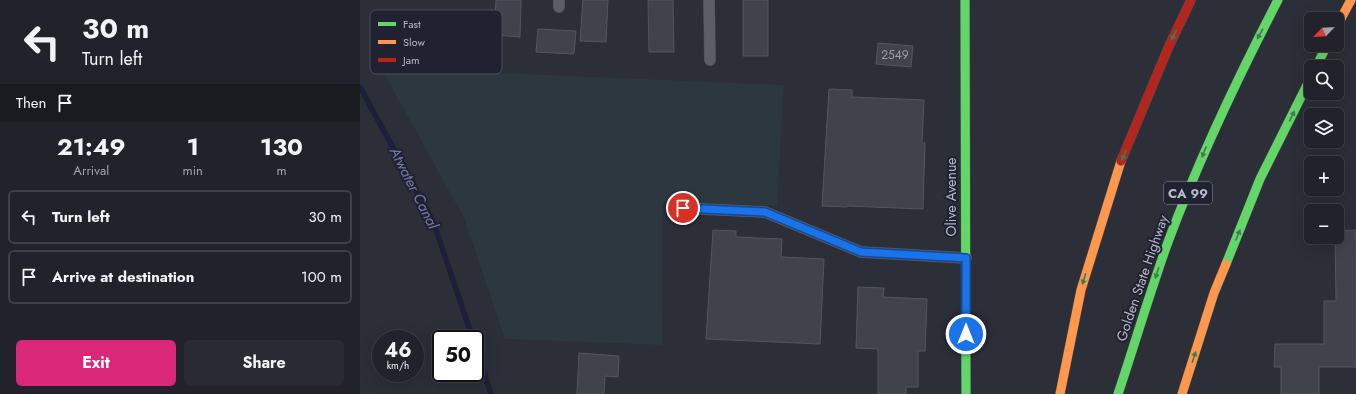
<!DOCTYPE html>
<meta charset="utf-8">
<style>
:root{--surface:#21222a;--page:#292a32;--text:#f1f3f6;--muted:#a2a4a8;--line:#3e3f47;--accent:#db2777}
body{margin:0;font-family:Jost,sans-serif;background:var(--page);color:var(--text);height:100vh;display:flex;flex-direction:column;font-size:15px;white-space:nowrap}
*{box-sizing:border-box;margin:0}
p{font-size:13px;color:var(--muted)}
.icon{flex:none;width:22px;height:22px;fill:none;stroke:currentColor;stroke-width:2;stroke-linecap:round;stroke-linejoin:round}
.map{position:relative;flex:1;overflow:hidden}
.sheet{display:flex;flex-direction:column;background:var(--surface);width:360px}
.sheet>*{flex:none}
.top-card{background:#21222a;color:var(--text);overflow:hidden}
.needle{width:26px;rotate:245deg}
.controls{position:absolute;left:944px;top:12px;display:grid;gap:8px}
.controls a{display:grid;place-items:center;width:40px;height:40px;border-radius:6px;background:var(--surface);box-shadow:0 4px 16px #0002,0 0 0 1px var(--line);font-size:20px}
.speed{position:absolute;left:12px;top:330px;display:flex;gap:8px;font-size:20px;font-weight:700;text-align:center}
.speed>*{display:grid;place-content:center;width:52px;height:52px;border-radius:50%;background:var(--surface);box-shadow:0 4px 16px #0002,0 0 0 1px var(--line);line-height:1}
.speed small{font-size:10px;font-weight:400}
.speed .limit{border:2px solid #111;border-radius:6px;background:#fff;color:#111}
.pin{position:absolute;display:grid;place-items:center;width:34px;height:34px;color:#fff;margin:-17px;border:2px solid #fff;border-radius:50%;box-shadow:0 1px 4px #0007}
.me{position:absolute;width:44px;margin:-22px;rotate:0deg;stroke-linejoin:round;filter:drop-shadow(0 0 3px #0008)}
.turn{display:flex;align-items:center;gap:14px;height:84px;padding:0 16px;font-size:18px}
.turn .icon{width:52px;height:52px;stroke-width:2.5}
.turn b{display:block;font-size:28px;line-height:34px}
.then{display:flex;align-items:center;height:38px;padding:0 16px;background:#0003;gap:8px;font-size:15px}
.eta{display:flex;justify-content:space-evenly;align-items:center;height:68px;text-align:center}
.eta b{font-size:24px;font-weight:700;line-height:28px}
.cta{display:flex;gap:8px;margin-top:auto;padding:8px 16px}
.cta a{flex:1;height:46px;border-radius:6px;background:var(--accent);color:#fff;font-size:16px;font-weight:700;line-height:46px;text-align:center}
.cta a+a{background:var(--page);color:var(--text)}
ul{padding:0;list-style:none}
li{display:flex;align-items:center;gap:12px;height:54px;margin:0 8px 6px;padding:0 8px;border:2px solid var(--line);border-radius:6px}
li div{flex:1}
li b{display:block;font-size:15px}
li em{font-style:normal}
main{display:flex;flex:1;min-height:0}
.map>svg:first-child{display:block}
</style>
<main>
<section class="sheet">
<div class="top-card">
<div class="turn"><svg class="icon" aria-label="left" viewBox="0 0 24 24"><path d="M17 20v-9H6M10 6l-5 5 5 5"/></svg><div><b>30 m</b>Turn left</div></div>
<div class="then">Then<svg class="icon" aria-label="arrive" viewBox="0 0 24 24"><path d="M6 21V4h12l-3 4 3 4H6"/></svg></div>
</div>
<div class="eta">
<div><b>21:49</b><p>Arrival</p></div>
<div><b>1</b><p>min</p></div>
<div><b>130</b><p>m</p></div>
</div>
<ul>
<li><svg class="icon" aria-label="left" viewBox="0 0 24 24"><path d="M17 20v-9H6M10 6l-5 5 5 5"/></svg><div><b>Turn left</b></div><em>30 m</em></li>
<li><svg class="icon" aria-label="arrive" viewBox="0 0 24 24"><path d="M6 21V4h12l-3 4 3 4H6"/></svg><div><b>Arrive at destination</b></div><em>100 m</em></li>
</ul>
<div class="cta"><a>Exit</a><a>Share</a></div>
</section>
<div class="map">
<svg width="996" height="394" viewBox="0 0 996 394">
<rect width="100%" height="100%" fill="#2c2e38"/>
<!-- green -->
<path fill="#2c3740" d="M21,68L424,85L417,206L303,202L302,345L145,339L104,218Z"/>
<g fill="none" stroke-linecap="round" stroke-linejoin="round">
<!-- stream -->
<path stroke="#1d203a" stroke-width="5.5" d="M0,87L73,221L113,339
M115,345L131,394"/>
</g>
<!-- building -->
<path fill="#40424c" stroke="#54555f" d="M136,0H161L160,37L134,35Z
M223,0H248L246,42L220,41Z
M288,0H313L314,52H289Z
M383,0H408V56H383Z
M178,29L216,31L214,54L176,52Z
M518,43L553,46L551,67L516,64Z
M469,89L492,90V97L564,100L562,143H565L563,209L487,206V207L462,206Z
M353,230L376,231V237L422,239L421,257L464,259L460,344L346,339Z
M996,230V367H959V394H921V367H914L915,344H964V301H976L975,237H977V231Z
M498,287L524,288L523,297L567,299L565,351H558V387H546V394H518V349L496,348Z
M219,353L259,356L258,377L245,376L244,394H217Z"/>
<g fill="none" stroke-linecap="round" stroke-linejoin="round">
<!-- lane casing -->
<g stroke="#4a4b55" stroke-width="12">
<path id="lane" d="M349,0L350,60
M199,7V0
M323,208L405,212L501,252L606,258"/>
</g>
<!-- fast casing -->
<g stroke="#4a4b55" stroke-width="10">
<path id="fast" d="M605,0L606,394
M956,67L967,45
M866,264L900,179L951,77
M758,394C775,343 790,292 808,242C839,159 877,79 918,0"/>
</g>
<!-- slow casing -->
<g stroke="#4a4b55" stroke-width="10">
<path id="slow" d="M977,26L991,0
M700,394L721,290L761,161
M822,394L854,293L866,264"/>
</g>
<!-- jam casing -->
<g stroke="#4a4b55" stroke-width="10">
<path id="jam" d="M761,161L809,46L831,0"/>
</g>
<!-- lane -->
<use href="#lane" stroke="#5c5d66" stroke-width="11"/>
<!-- fast -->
<use href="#fast" stroke="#63d668" stroke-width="9"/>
<!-- slow -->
<use href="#slow" stroke="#ff974d" stroke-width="9"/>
<!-- jam -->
<use href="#jam" stroke="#b3261e" stroke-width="9"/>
</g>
<!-- one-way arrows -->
<defs><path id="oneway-solid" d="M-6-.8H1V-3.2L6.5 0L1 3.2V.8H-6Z"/></defs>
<g fill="#427c4d">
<use href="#oneway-solid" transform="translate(900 34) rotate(119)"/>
<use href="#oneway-solid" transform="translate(814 35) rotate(116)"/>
<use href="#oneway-solid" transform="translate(932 116) rotate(-64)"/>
<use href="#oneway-solid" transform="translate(844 152) rotate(112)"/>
<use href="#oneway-solid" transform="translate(764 155) rotate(112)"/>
<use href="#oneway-solid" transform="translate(878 235) rotate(-68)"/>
<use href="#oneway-solid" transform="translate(797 273) rotate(108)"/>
<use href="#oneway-solid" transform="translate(724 279) rotate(107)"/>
<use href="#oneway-solid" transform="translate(834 357) rotate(-72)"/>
</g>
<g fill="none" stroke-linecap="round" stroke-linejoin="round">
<!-- route casing -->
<g stroke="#114b97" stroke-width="10">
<path id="route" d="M323,208L405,212L501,252L606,258V334"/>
</g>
<!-- route -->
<use href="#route" stroke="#1a73e8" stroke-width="7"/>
</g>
<g text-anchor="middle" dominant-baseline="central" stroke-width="4" stroke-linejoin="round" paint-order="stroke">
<!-- number labels -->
<g font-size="12" fill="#999aa9">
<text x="535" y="55">2549</text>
</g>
<!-- shield labels -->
<rect fill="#202232" stroke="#8a8b9b" stroke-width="1" x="804" y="182" width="48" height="22" rx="3"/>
<g font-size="13" font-weight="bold" fill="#b7b8c8">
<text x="828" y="193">CA 99</text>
</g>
<!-- street labels -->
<g font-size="14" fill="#b7b8c8" stroke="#202232">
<text transform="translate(591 197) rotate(-90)">Olive Avenue</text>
<text transform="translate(782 278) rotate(-71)">Golden State Highway</text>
</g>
<!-- water labels -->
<g font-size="15" font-style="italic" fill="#737aa3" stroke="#202232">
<text transform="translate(54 188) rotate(63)">Atwater Canal</text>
</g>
</g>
<!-- legend -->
<rect x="10" y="10" width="132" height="64" rx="6" fill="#202232" stroke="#4d4f5f" stroke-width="1"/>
<rect x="18" y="22" width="18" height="4" fill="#63d668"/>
<rect x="18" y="40" width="18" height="4" fill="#ff974d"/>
<rect x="18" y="58" width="18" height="4" fill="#b3261e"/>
<g font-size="11" fill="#b7b8c8">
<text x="43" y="28">Fast</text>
<text x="43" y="46">Slow</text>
<text x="43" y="64">Jam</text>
</g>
</svg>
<div class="controls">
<a><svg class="needle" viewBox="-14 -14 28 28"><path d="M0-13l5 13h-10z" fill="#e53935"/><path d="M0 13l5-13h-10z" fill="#a2a4a8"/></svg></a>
<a><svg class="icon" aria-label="search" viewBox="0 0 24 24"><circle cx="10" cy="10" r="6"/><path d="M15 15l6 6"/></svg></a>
<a><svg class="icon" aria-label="layers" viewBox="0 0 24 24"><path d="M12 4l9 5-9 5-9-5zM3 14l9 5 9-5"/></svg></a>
<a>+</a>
<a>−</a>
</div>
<div class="speed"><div>46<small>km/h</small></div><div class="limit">50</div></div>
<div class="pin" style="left:323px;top:208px;background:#d93025"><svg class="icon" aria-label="arrive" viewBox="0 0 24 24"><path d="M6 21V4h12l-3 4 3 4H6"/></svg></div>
<svg class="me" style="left:606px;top:334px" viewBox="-20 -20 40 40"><circle r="17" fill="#1a73e8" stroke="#fff" stroke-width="3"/><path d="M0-11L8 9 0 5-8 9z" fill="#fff"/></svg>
</div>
</main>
